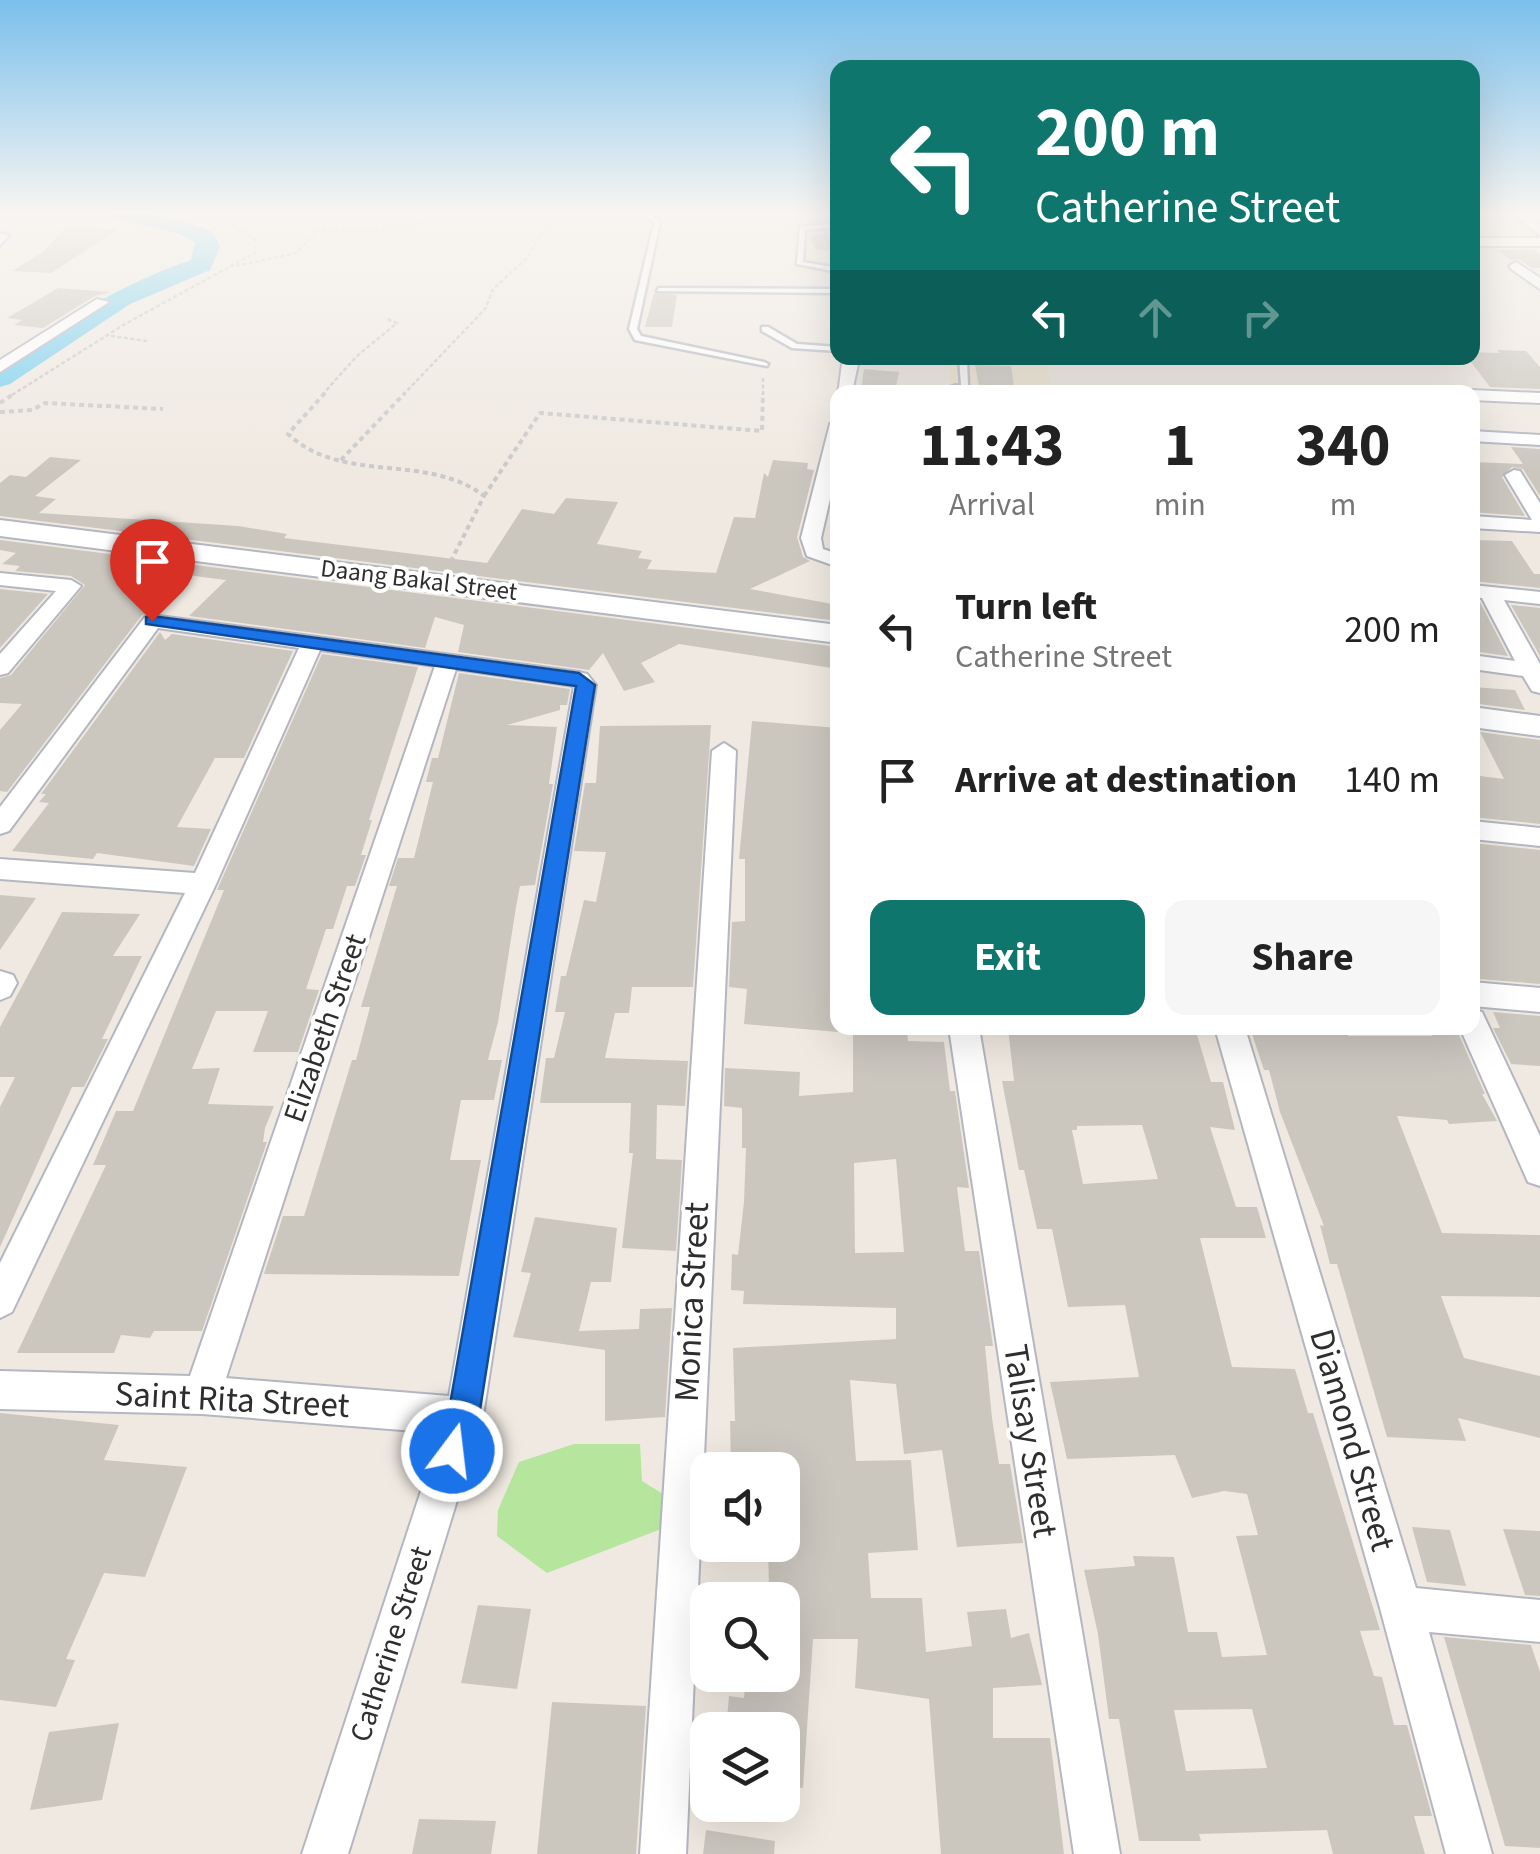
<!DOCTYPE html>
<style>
:root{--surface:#fff;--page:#f6f6f6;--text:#222;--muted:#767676;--accent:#0f766e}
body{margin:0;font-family:"Source Sans 3",sans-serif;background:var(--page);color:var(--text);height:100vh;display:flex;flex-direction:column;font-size:38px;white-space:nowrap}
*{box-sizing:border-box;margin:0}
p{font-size:32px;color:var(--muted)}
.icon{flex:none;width:55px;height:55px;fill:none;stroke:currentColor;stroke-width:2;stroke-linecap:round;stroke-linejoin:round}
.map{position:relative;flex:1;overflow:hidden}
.drawer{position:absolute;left:830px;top:385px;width:650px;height:650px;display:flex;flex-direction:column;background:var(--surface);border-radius:20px;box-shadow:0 10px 40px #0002}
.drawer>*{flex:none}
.hud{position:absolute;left:830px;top:60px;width:650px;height:305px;border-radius:20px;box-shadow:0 10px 40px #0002;background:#0f766e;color:#fff;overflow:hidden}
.tools{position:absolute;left:690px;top:1452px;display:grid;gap:20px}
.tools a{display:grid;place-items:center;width:110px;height:110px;border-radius:20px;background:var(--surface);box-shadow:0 10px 40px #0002;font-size:50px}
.pin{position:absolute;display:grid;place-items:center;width:85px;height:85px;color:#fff;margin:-102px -42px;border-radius:50% 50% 50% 0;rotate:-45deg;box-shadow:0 0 10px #0007}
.pin .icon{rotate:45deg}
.me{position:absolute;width:110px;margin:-55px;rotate:15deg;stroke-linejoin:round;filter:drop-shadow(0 0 8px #0008)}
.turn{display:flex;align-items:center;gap:35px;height:210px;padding:0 40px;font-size:45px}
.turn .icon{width:130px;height:130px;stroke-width:2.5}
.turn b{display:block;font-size:70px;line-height:85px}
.lanes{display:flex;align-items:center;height:95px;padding:0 40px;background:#0003;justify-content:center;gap:50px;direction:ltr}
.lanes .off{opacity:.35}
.eta{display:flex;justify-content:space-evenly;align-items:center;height:170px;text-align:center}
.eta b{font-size:60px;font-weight:700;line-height:70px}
.primary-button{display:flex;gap:20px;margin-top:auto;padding:20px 40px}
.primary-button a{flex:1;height:115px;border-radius:20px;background:var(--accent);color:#fff;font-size:40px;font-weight:700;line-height:115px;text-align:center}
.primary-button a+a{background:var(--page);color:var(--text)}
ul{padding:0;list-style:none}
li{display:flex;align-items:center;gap:30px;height:150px;padding:0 40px}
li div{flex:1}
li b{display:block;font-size:38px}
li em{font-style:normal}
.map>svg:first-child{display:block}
</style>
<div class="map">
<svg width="1540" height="1854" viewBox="0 0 1540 1854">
<rect width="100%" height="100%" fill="#efe9e1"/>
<!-- education -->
<path fill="#f0e6d1" d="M787,213H837V275H789Z
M859,358H1045L1053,392L951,388L949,366L859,364Z"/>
<!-- green -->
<path fill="#b6e59e" d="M574,1444H640L642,1481L663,1494L661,1529L547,1573L497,1536L498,1510L519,1462Z"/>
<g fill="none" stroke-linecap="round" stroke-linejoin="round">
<!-- river -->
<path fill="#75cff0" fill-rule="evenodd" d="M108,213C146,213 179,216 214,233L220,247L210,270L130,304L10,384L0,387V365C61,323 120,284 191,260L195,242L177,233L111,218Z"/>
</g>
<!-- building -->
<path fill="#cbc7bf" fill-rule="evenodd" d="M67,226L118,230L51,273L12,271L43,252Z
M838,231V250H816L808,236Z
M1497,250H1534L1540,254V268H1532L1518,259L1511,260Z
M58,288L111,292L95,296L43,328L14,325L22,320L7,318Z
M654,293L677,295L672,327H645Z
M1497,350L1526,351L1540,367V389L1490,387L1468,358H1472V352L1500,353Z
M975,365L1011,366L1015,392H980Z
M864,369L899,372L895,392H861Z
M1511,447L1540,449V496L1523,469L1512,467L1502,477L1525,516L1472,512V462L1523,464Z
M50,457L81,460L35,496L56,499L39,513L238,526L287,534L284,538L487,563L522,509L554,514L566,498L618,502L597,544L642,551L638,558L652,560L647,569L716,573L734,517L755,518L764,473L768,477L773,460L808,463L807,469L814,470L797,537L803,557L810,561L750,589L838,605V621L0,516V483L10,475L26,477Z
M0,540L838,647V669L679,644L641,663L655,682L624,691L603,653L589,670L458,652L464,625L435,617L425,648L189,616L226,580L140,569L155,612L142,615L7,792L0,791V730L22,704L0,703V678L11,675L85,585L71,576L15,571L20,566L2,564L16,553L0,550Z
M1472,540L1512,541L1534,574H1540V588L1472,581Z
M0,589L48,594L0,648Z
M1472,601L1480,602L1508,656L1472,651Z
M1511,605L1540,608V656Z
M160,632L165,640L172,634L293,651L244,758H215L177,827L211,829L194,866L97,853L93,859L12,851L49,803L39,802L46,794H41Z
M322,654L418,667L369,820H372L361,855H366L355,886H347L333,929H326L306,989L319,990L298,1052H253L268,1011H216L192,1069L220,1068L208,1104L274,1106L265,1128L263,1142H267L202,1331H154L150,1338L121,1335L114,1353H17L106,1165H93L116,1111H133L224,890H217Z
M459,673L570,689L567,705H560V710L507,725L557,727L549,784H553L535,885L520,886L516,907L498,1022L488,1060H502L494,1100H461L450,1160H481L459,1276L264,1274L283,1216H304L352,1060H356L370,1007H361L397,886H389L398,858H414L433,782H426L432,758H438Z
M1472,687L1515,690L1525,710L1472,703Z
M752,721L838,728V1032L744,1024L747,989L729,987L732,922L745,921V859H739Z
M711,725L693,987H632L629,1013H615L605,1058L688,1061L685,1106L657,1105L656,1159L682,1160L676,1251L622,1248L633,1153H629L631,1103H540L546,1058H554L565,1012H555L561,976H566L584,900L596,902L606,852L574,851L585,783H596L600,726Z
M1480,732L1540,740V824L1472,817V775L1504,779Z
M1472,843L1540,850V984L1479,979L1472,964Z
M0,895L36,898L0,950Z
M62,912L140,914L113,956H142L102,1039H108L84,1087H72L0,1247V1107L15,1077H0V1027Z
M1493,1012L1540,1016V1066L1511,1064L1493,1028H1500Z
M853,1028H907L908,1041L944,1042L950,1091H955L969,1188L957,1187L965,1251H979L993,1346H985L992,1418L999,1464H1010L1023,1543L957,1547L942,1450L904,1454L896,1384L850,1380L856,1461L911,1460L918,1550L868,1553L871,1598H922L926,1652L972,1646L967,1612L1006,1609L1011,1638L1029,1633L1042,1685L993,1688V1738H1050L1064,1854H941L929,1699L855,1688L858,1639H813L803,1788L782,1785V1730H726L729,1696L744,1698L746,1675H782V1590H769L768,1545H782V1470H731L730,1421H735L733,1348L896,1339V1308L743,1304L744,1291L731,1290L732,1254L738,1255L744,1202L746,1148H742V1108L724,1106L725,1068L800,1072L799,1096L853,1092ZM896,1159L904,1252L855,1253L854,1163Z
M1008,1028L1109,1033L1108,1029L1195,1028L1211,1082H1223L1235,1130L1210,1127L1236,1207H1257L1266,1238H1200L1232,1367L1295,1369L1308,1413H1313L1380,1630L1360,1631L1374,1676L1382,1677L1394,1725H1407L1432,1816H1414L1425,1854H1333L1327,1830L1199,1834L1201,1841H1139L1119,1719H1109L1098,1634L1084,1570L1135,1566L1133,1556L1174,1557L1188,1632H1217L1222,1657L1267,1655L1236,1536L1258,1535L1247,1494L1224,1491L1192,1498L1175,1455L1067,1459L1050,1382L1139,1377L1125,1305L1068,1307L1052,1229H1037L1024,1170H1019L1002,1081H1014ZM1142,1125L1158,1179L1083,1184L1072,1130H1077V1126ZM1252,1709L1267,1768L1186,1771L1174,1710Z
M1250,1028H1294L1296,1033L1347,1032L1348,1036H1432L1427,1028H1456L1485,1094H1482L1497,1121L1449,1124L1447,1120L1397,1116L1442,1233L1540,1235V1297L1441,1296L1464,1358L1540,1376V1438L1458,1418L1466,1441L1387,1437L1337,1264H1330L1320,1225L1324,1226L1280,1112L1269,1070H1264Z
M535,1217L617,1228L611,1282H591L579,1331L639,1329L640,1309L672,1308L665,1417L605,1421V1350L513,1337L531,1273L521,1272Z
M0,1413L119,1425L104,1460L187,1467L145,1577L104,1573L66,1659L75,1660L56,1707L0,1700Z
M1412,1527L1450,1530L1466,1586L1427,1582Z
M1503,1529L1540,1531V1596L1525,1595Z
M478,1605L531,1609L517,1689L461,1683Z
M1444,1637L1531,1645L1540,1672V1848L1505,1846Z
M552,1702L646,1706L636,1854H537Z
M119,1723L102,1800L30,1810L49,1732Z
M419,1819L496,1821L491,1854H412Z
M706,1830L775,1841L774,1854H703Z"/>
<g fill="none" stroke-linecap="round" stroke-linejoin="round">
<!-- lane casing -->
<g stroke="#b4b7c1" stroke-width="5">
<path id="lane" d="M641,213H648L660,222L637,329L641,336L764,362L768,364L767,366L635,340L629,329L654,223Z
M838,223V227L805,230L803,262L838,268V272L797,264L800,227Z
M0,233L8,236L0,245Z
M659,288L838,289V293L657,291Z
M762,327H768L797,344L838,347V351L792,348L762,331Z
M959,358H967L968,387L961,385Z"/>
</g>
<!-- street casing -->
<g stroke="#b4b7c1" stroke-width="4">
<path id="street" d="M1512,213H1526L1540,225V235Z
M1472,234L1481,238H1540V246H1478L1472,244Z
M1516,262L1540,278V289L1511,269L1509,266Z
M97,299L109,302L0,372V360Z
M850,359L858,364L852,392L838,394L842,364Z
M956,385L962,387L965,392H949L950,387Z
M1472,390L1540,393V403L1472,400V392H1466Z
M838,419V464L821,538L823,549L838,554V567L807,556L801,538L830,424Z
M1472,431L1540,435V445L1472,441Z
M1514,470L1520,471L1540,503V532L1472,528V516L1532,520L1505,475Z
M0,573L71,580L81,586L8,673L0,675V654L56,591L0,585Z
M1472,585L1540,592V604L1504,600L1540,664V693L1532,691L1523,676L1472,669V655L1515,661L1482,598L1472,597Z
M152,615L579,672L587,674L596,685L483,1416L348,1854H302L440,1433L202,1414L0,1409V1371L190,1376L435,666L320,650L216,884L12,1312L0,1318V1263L185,893L0,879V859L195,873L299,648L158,628L9,831L0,834V807L145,617ZM456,669L574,686L449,1396L226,1378Z
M724,743L736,751L686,1854H640L712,751Z
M1472,821L1540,828V846L1472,839Z
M0,971L13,975L17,983L10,996L0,1000Z
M1472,982L1540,988V1012L1472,1006Z
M1472,1009L1482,1012L1540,1136V1186L1528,1182L1460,1028H1472Z
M949,1028H979L1120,1854H1074Z
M1215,1028H1245L1416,1588L1540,1600V1642L1429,1632L1492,1854H1446L1380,1608Z"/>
</g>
<!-- secondary casing -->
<g stroke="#b4b7c1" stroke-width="4">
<path id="secondary" d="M0,520L838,625V643L0,536Z
M1472,707L1540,716V736L1472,727Z"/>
</g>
<!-- path-far1 -->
<path stroke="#c9c9c9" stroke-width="2.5" stroke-dasharray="4 2.5" stroke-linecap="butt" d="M236,266L296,253L318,230H383L480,213
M111,336L147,341
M12,395L125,324L255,253L254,237L216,218L188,213
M322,395L357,356L397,323L385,318
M403,395L485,309L493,289L527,258L554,213
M763,395V377"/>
<!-- path -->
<path stroke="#c9c9c9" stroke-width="4" stroke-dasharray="5 4" stroke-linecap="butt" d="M325,393L288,434C342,485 427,452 484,496L450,563
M0,403L15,393
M0,412L32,410L45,403L163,409
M341,460L405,393
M484,496L540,413L762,431L763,393"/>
<!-- lane -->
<use href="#lane" fill="#fff" fill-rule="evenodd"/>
<!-- street -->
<use href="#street" fill="#fff" fill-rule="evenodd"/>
<!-- secondary -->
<use href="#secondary" fill="#fff" fill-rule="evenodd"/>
</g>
<!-- sky -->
<linearGradient id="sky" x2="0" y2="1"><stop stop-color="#7abfeb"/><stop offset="0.45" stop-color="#f8f5f2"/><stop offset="1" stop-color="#f8f5f2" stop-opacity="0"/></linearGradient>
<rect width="1540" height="473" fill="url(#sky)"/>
<!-- route -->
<path fill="#1a73e8" stroke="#114b97" stroke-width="2.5" d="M152,616L579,673L595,685L479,1416L464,1462L452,1467L441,1462L437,1451L448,1416L576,686L146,624V617Z"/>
<g text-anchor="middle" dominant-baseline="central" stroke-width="8" stroke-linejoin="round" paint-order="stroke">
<!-- far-street labels -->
<g font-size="25" fill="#2e2e2e" stroke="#fff">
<text transform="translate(419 580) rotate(7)">Daang Bakal Street</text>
</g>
<!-- street labels -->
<g font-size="30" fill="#2e2e2e" stroke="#fff">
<text transform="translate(325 1028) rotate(-71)">Elizabeth Street</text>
<text transform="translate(391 1644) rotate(-72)">Catherine Street</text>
</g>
<!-- near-street labels -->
<g font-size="35" fill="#2e2e2e" stroke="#fff">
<text transform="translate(692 1302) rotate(-87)">Monica Street</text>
<text transform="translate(232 1400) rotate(3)">Saint Rita Street</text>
<text transform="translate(1352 1440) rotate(74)">Diamond Street</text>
<text transform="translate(1030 1441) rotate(81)">Talisay Street</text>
</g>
</g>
</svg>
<div class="tools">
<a><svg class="icon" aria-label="sound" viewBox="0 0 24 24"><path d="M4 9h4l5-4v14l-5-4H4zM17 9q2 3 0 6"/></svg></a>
<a><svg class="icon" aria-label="search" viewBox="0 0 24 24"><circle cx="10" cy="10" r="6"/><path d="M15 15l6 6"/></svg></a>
<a><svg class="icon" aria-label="layers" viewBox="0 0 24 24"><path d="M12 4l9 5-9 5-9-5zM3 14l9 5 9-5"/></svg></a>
</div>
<div class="pin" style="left:152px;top:621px;background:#d93025"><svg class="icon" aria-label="arrive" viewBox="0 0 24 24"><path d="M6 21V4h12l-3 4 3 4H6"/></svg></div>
<svg class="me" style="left:452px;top:1451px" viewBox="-20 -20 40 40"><circle r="17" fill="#1a73e8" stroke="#fff" stroke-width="3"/><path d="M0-11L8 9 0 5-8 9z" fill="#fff"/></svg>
<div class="hud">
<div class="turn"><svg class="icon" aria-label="left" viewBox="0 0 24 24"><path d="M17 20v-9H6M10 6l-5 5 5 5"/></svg><div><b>200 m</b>Catherine Street</div></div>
<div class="lanes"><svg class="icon" aria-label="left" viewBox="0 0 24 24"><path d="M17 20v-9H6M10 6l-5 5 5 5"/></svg><svg class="icon off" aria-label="ahead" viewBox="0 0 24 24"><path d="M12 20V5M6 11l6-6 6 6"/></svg><svg class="icon off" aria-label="right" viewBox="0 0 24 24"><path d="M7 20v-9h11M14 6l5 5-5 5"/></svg></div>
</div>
<section class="drawer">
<div class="eta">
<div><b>11:43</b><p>Arrival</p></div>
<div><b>1</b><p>min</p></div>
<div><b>340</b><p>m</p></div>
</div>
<ul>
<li><svg class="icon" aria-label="left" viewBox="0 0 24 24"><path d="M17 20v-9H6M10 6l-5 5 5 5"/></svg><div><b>Turn left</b><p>Catherine Street</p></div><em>200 m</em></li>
<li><svg class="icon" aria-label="arrive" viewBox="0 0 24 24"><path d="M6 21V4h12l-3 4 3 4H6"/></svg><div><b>Arrive at destination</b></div><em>140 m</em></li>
</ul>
<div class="primary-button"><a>Exit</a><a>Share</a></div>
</section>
</div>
